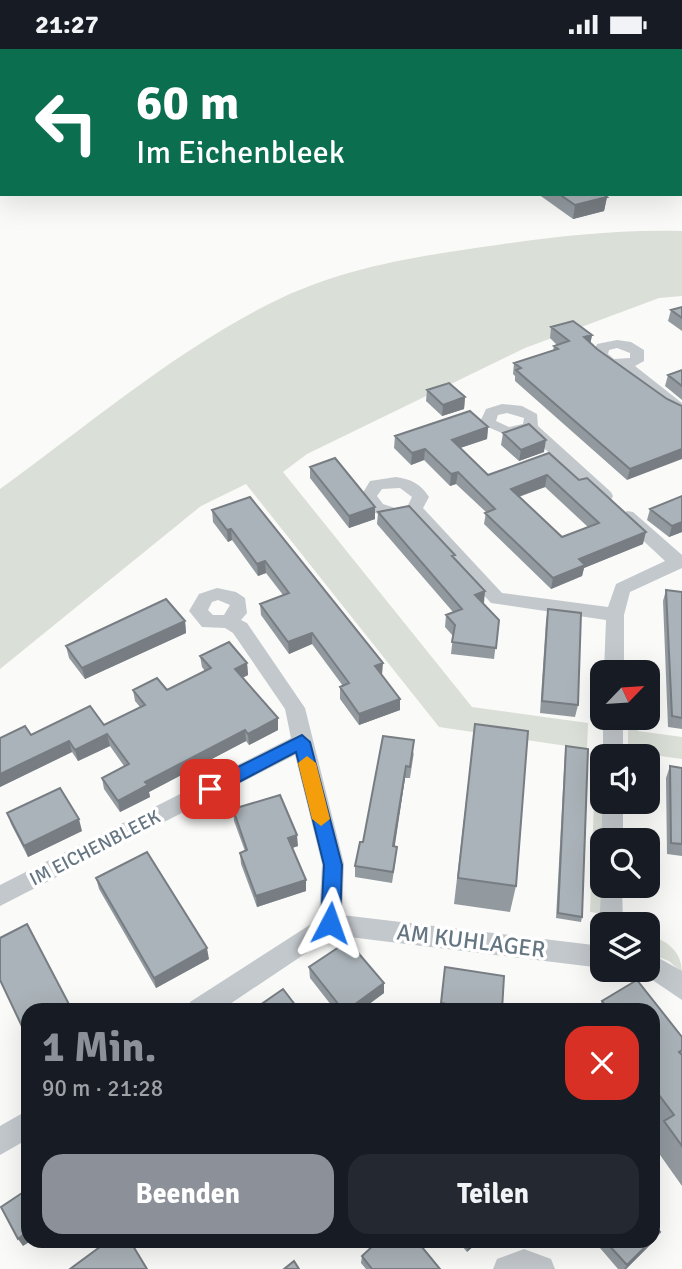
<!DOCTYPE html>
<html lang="de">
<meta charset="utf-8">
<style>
:root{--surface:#171b24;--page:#242831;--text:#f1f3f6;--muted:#9ea1a6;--accent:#8c9099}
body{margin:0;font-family:Signika,sans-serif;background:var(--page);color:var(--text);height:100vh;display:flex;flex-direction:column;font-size:26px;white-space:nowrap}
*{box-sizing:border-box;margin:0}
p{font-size:23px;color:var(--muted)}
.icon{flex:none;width:38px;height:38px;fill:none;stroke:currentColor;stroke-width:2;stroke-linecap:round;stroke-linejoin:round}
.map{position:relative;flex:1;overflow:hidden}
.panel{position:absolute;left:21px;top:954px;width:639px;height:245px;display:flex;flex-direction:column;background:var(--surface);border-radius:21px;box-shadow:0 7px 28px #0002}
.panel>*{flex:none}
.hud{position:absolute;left:0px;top:0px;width:682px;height:147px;box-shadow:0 7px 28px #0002;background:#0b6e4f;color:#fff;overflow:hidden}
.needle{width:46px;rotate:65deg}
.controls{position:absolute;left:590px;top:611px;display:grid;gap:14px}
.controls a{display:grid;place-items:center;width:70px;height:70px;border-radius:14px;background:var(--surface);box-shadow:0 7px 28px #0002;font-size:35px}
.pin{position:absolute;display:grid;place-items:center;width:60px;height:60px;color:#fff;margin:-30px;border-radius:14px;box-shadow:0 4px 10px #0006}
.me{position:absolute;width:77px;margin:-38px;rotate:4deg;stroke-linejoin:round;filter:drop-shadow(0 0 5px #0008)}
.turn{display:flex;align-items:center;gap:24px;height:147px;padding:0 21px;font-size:32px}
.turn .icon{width:91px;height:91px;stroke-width:2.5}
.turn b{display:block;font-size:49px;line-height:60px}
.round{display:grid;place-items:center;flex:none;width:74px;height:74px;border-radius:21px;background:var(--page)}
.headline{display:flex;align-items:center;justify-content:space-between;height:119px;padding:0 21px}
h1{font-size:42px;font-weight:800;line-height:52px;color:var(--accent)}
.button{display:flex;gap:14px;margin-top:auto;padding:14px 21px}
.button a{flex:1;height:80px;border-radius:21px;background:var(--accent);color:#fff;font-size:28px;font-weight:800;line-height:80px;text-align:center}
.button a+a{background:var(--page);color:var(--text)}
.status{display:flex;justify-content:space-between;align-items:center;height:49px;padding:0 35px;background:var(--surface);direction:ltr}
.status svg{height:19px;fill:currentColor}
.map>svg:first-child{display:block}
</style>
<div class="status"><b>21:27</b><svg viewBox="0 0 49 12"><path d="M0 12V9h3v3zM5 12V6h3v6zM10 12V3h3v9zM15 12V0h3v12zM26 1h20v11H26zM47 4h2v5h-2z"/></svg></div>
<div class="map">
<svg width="682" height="1220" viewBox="0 0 682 1220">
<rect width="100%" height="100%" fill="#fafaf8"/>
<!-- green -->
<path fill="#dadfd7" d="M682,182V247L659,249L525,299L307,405L283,423L472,658L588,674L587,700L439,678L246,435L201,457L0,620V440C87,377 175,302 271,254C342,218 419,207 497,196C557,187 621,180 682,182Z
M628,672L637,674L638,682L682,688V710L638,704V707H628Z
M596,697L607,699V707H602L604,865L590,863Z
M648,885C667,892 682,902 682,924L669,912L648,904Z"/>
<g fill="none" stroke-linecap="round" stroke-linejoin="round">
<!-- street -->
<path fill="#c3c8cc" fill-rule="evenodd" d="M617,291L631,293L644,301V312L635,317L682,354V367C660,361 641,334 622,322C612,315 602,316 593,306L597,295ZM617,299L630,304V309L614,310L608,305L609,301Z
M502,355L522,357L537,365L538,377L611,443L613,447L611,451H599L528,384L509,387L483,376L480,373L486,360ZM507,364L524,369L523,375L509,378L496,372L498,366Z
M396,428C411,430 421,435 429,448L423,459L502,544L608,558L616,535L665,512L621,471L619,467L627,462L633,463L682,506V519L630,543L624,566V623H604L606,571L491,554L410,466L395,469L371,463L361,447L370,432ZM400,439L412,448L408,456L395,459L383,455L377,447L382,440Z
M217,539L236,543L245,549L247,564L241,571L247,574L305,659L344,815L342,866L602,897V919L333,886L221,961H187L190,953L319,870L322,815L295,706L0,857V836L291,689L285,660L233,584L225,579L202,578L189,562L199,545ZM218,551L230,556L224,566H213L208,561L212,553Z
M603,668H623V707H603Z
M602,751L623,752V791L602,793Z
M602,831V836H622L623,875H602V881L599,875Z
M648,903L682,922V951L639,922L648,920Z
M28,1061V1090L0,1106V1077Z
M524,1200L551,1210L555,1220H493L497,1210Z"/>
</g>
<!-- wall -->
<path fill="#929a9f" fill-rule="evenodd" d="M617,0H666L670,2H616Z
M538,145H602L607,148L604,162L573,170Z
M682,258V282L668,272L671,261Z
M551,278L592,286L590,294L597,300L667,350L627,431L515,332V327L513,325L514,314L553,301L554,297L557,296L550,289Z
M682,321V351L665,337L668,326Z
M427,341L465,348L464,360L442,367L426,352Z
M488,378L487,390L460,399L488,426L549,404L643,495L584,519L582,527L551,540L484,475L486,463L456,435L450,437L424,411L411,416L394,399L395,387ZM545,438L588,478L562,488L519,448Z
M503,384L544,403L519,412L501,396Z
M310,418L375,470L349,479L310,429Z
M682,447V483L669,488L647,471L650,460Z
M250,448L381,626L400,650V661L359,676L340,650V638L343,637L312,595L289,605L261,566L260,555L283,546L266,524L258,527L232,491L228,493L213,473L212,461Z
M378,463L455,509L485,542L483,554L499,571L494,610L451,605L453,587L445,578L446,566L453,563L377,475Z
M666,541L682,543V680L668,678L663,552Z
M548,560L578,656L575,668L540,664L546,572Z
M185,572L186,584L85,630L69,609L66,597Z
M200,607L247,614L248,626L242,629L278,681L249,696L246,692L149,743L150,748L120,763L104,740L102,729L124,717L110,697L78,712L72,703L0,738V689L31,686L104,676L140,658L135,652L133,641H167L205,622L202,618Z
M475,675L516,837L510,863L454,855Z
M566,697L582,868L581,873L556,869L565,703Z
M414,703L410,729H405L394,798L396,809L392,834L355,828V817L363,793Z
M670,717L682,719V807L667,805L666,729Z
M233,760L298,797L292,799L306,831V842L257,858L241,815L240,804L245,802L234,772Z
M7,764L82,782L28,808L11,775Z
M96,829L209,910L156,939L99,840Z
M309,918L384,944L361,961H335L310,929Z
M445,918L502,961H440Z
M637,931L682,988V1137L653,1096V1093L658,1083L653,1077V961H598L602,952Z
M655,1191L626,1220H618L594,1192H653Z
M458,1192H479L467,1203Z
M362,1207L440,1220H366L361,1214Z"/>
<!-- shaded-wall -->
<path fill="#777d82" d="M681,16H682V29H681Z
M607,148L604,162L573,170L575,156Z
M592,286L590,297L584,288Z
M465,348L464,360L442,367L443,356Z
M488,378L487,390L451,402L452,391Z
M546,391L544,403L519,412L521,401Z
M425,400L424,411L411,416L412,404Z
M682,400V410L627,431L630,420Z
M458,423L456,435L450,437L451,425Z
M547,426L545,438L509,451L511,440Z
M375,458V470L349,479V467Z
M682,473V483L669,488L672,477Z
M231,480L232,491L228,493L227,481Z
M646,483L643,495L584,519L582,527L551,540L553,529L579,510Z
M265,512L266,524L258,527L257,515Z
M485,542L484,554L474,558L475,546Z
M185,572L186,584L85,630L82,619Z
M312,584V595L289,605L288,593Z
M247,614L248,626L236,632L235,620Z
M383,614L382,626L374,629L375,617Z
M400,650V661L359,676V665Z
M278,669V681L249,696L248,685Z
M245,681L246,692L149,743L150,748L120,763L118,752L145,733Z
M107,685L110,697L78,712L75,701Z
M69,692L72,703L0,738V725Z
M406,717L405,729L393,809V797Z
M79,770L82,782L28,808L24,797Z
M297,786L298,797L289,800L288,789Z
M306,831V842L257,858L256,847Z
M207,899L209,910L156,939L154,929Z
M384,934V944L361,961H347Z
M28,1182V1192H31L23,1197L18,1190Z
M660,1183L655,1191L626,1220H624L651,1192H653V1190Z
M473,1192H479L467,1203L469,1195Z"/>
<!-- building -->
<path fill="#aab3b9" stroke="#777d82" stroke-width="2" fill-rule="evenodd" d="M632,0H666L670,2H635Z
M559,145H602L607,148L575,156Z
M682,258V269L671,261Z
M573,272L592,286L584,288L597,300L667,350L682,357V400L630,420L516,321L521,319L514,314L558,300L554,297L569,292L551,278Z
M682,321V337L668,326Z
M449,334L465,348L443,356L427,341Z
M470,362L488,378L452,391L488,426L549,404L579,431L587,429L646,483L579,510L585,516L553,529L485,464L495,460L458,423L451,425L425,400L412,404L395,387ZM547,426L599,474L562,488L511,440Z
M529,375L546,391L521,401L503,384Z
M335,409L375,458L349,467L310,418Z
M682,447V473L672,477L650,460Z
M250,448L383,614L375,617L400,650L359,665L340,638L349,634L312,584L288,593L260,555L289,544L265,512L257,515L231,480L227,481L212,461Z
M409,457L455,506L452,507L485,542L475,546L499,571L496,599L452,593L455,576L446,566L462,560L378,463Z
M666,541L682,543V669L672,667Z
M166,550L185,572L82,619L66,597Z
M548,560L581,564L578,656L542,652Z
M229,593L247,614L235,620L278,669L248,685L245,681L145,733L148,736L118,752L102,729L129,715L107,685L75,701L69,692L0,725V689L25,677L31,686L90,657L104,676L145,656L133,641L157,629L167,641L211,619L200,607Z
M475,675L528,682L516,837L458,829Z
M383,687L414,691L410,718L406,717L393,797L397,798L393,823L355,817L360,793H363Z
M566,697L588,700L582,868L558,864Z
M670,717L682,719V795L671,794Z
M60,739L79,770L24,797L7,764Z
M280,746L297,786L288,789L306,831L256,847L240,804L247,801L233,760Z
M147,803L207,899L154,929L96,829Z
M27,875L72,961H28V990L0,931V889Z
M348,892L384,934L347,961H343L309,918Z
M445,918L504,927L502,961H481L441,954Z
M637,931L682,988V1001L679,1003L682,1006V1097L664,1072L674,1066L653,1038V961H609L602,952Z
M283,940L299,961H253Z
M28,1140V1182L18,1190L1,1158Z
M653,1175L660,1183L653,1190Z
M108,1192H130L147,1220H70Z
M378,1192H417L440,1220H372L362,1207Z
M605,1192H651L627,1216Z
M294,1212L299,1220H284Z"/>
<!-- route -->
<path fill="#1a73e8" stroke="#114b97" stroke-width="2" d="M302,686L310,693L342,816L340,874L337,881L330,883L324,881L321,874L324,816L296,703L216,745L210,747L201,740L204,735Z"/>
<!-- slow -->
<path fill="#f59e0b" d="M307,707L316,714L330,770L321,777L312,770L298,714Z"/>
<g text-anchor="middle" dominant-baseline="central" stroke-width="7" stroke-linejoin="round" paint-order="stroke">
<!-- street labels -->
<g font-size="19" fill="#657683" stroke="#fff">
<text transform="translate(95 799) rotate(-27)">IM EICHENBLEEK</text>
</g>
<!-- near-street labels -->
<g font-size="23" fill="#657683" stroke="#fff">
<text transform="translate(471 892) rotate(7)">AM KUHLAGER</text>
</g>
</g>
</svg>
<div class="controls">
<a><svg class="needle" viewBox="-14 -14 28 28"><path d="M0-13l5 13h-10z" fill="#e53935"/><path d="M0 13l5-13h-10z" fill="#9ea1a6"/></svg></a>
<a><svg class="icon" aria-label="sound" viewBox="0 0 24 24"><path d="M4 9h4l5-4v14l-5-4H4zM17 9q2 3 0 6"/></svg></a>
<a><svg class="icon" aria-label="search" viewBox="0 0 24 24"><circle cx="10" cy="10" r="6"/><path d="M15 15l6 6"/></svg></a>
<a><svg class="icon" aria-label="layers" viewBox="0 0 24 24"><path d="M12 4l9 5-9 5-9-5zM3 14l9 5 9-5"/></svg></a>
</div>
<div class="pin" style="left:210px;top:740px;background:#d93025"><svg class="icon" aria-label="arrive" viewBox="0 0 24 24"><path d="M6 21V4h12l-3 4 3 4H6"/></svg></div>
<svg class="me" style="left:330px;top:874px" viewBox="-20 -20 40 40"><path d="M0-17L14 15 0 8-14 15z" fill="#1a73e8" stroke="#fff" stroke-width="4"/></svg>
<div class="hud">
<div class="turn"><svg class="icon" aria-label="left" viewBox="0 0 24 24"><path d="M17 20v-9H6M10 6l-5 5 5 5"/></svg><div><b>60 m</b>Im Eichenbleek</div></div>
</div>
<section class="panel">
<div class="headline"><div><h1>1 Min.</h1><p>90 m · 21:28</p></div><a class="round" style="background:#d93025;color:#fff"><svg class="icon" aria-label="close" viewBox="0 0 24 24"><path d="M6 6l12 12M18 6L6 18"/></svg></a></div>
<div class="button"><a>Beenden</a><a>Teilen</a></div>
</section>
</div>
